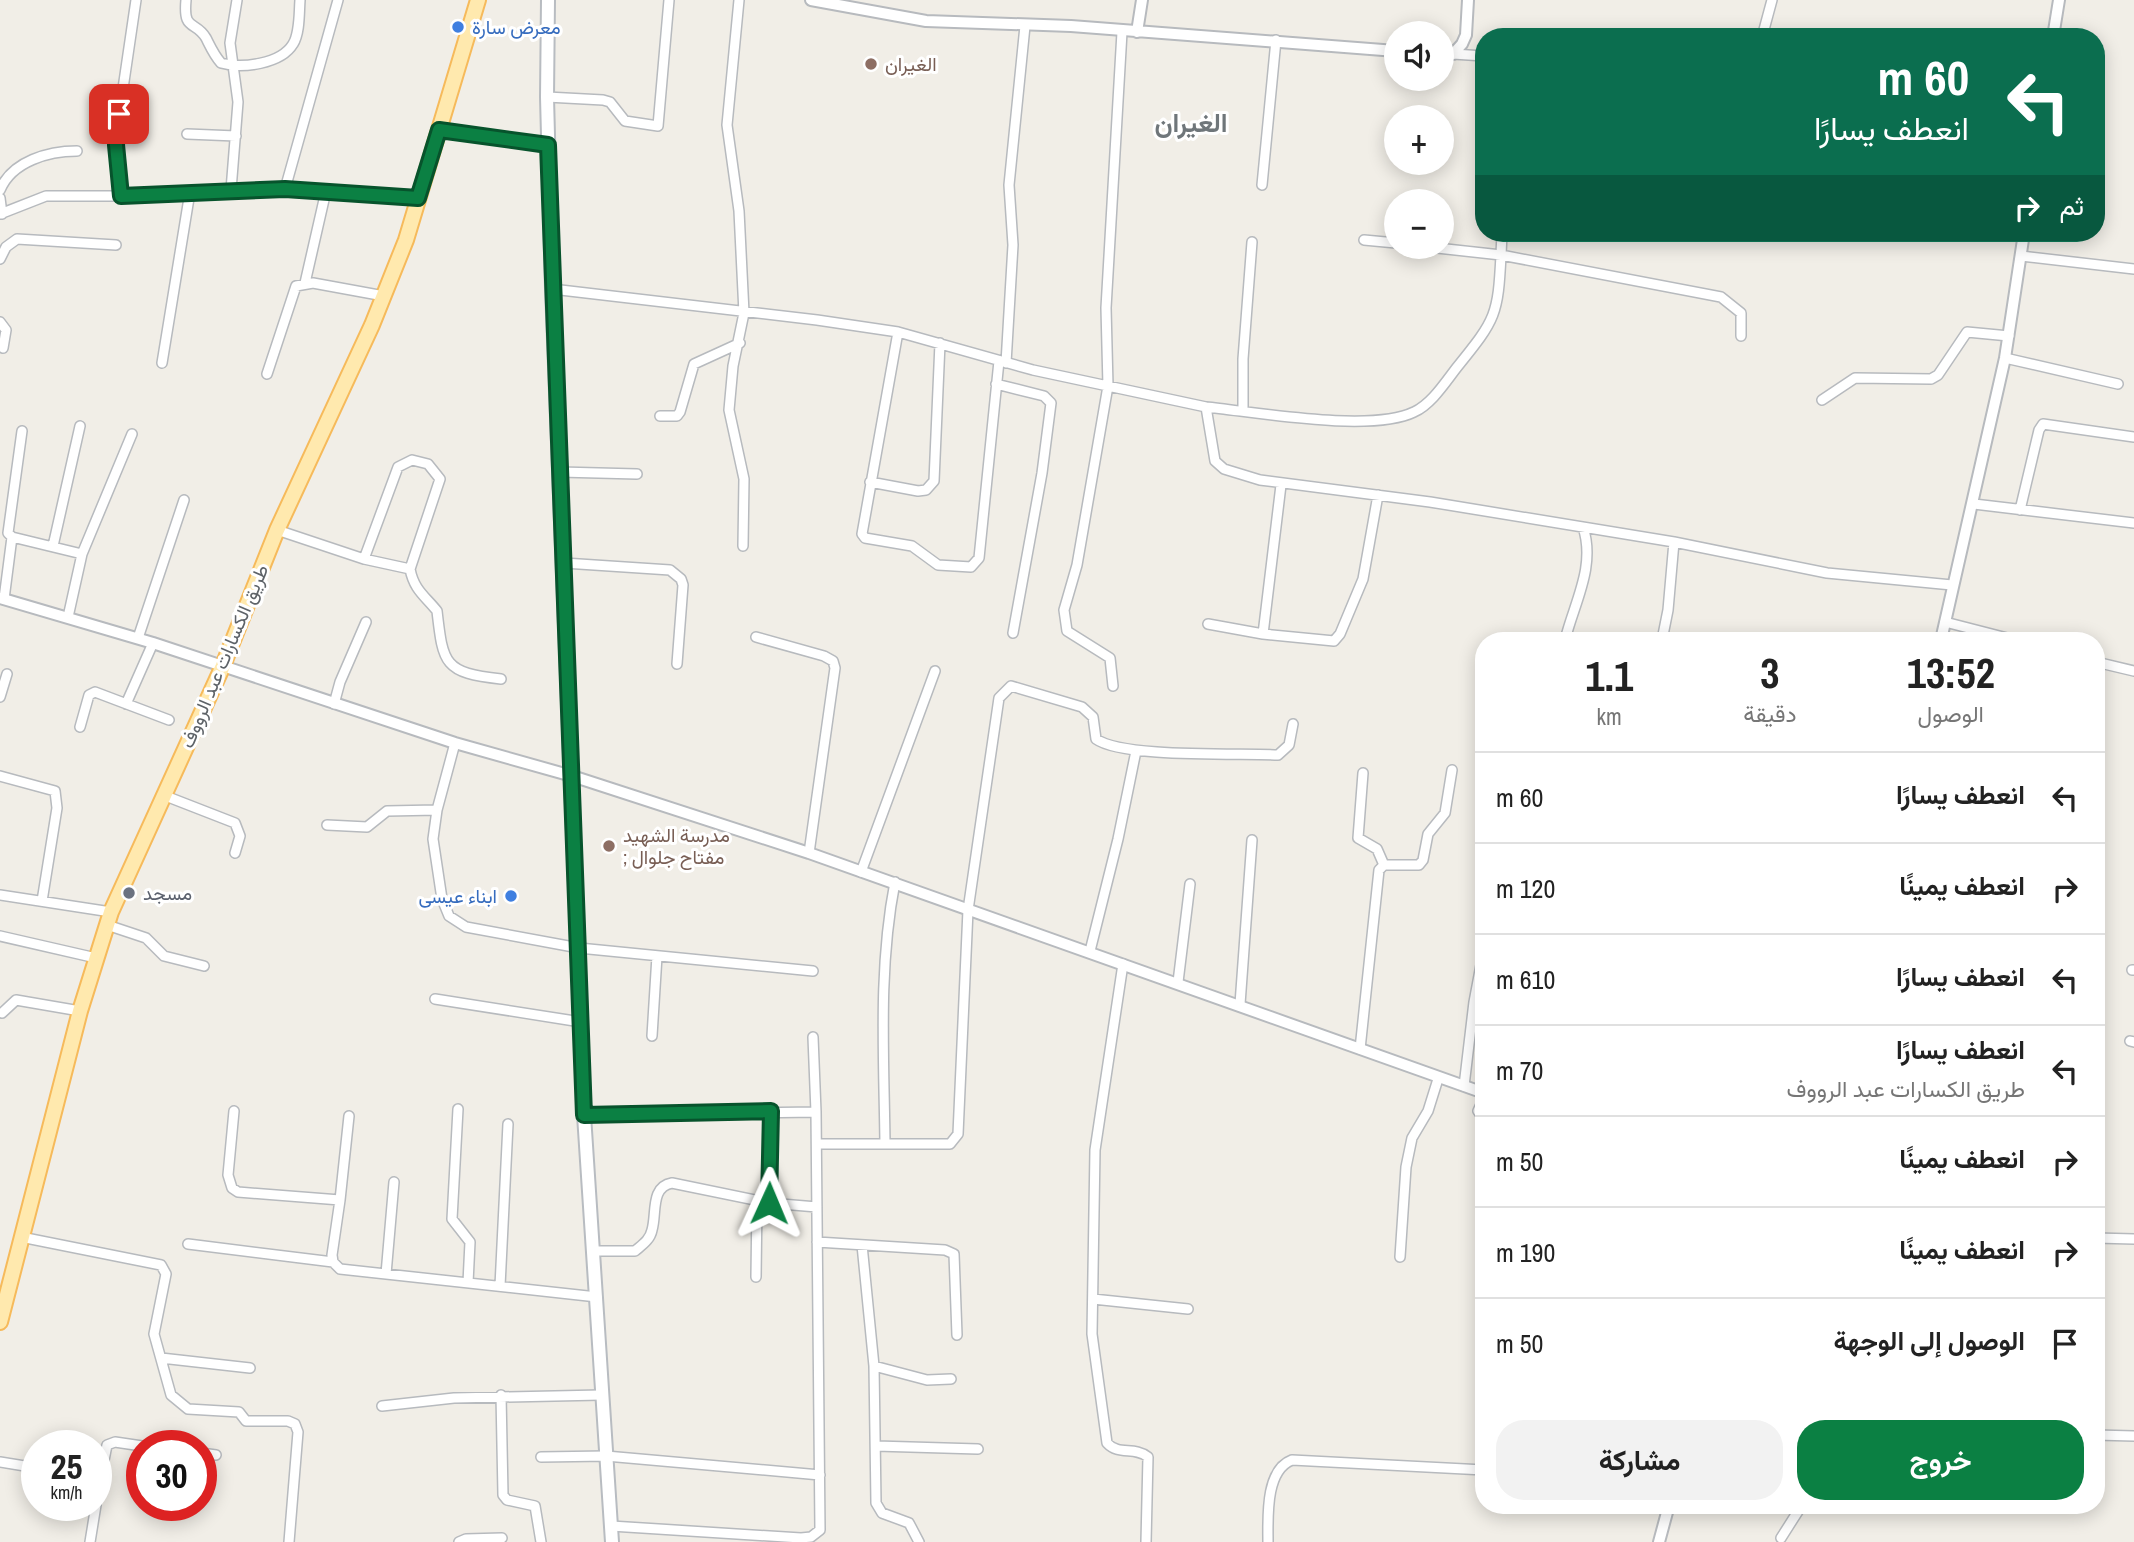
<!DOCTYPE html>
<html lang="ar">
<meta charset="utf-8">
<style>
:root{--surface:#fff;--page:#f2f2f2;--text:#222;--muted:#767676;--line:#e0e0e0;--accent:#0b8043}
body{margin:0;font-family:"Archivo Narrow",Vazirmatn,sans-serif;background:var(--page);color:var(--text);direction:rtl;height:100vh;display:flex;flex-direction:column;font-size:26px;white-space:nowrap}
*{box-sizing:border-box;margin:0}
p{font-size:23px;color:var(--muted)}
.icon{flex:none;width:38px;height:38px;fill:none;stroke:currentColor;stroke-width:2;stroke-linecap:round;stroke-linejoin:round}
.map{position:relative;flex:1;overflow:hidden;direction:ltr}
.side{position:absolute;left:1475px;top:632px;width:630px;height:882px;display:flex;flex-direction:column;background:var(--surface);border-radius:28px;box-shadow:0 4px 18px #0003;direction:rtl}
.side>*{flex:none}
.banner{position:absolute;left:1475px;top:28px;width:630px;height:214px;border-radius:28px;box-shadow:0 4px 18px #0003;direction:rtl;background:#0b6e4f;color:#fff;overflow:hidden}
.buttons{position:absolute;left:1384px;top:21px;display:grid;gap:14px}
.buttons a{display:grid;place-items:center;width:70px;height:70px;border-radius:50%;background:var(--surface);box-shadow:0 4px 18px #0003;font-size:35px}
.speed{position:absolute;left:21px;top:1430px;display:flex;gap:14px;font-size:35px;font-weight:700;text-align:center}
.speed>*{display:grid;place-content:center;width:91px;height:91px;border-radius:50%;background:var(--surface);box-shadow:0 4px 18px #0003;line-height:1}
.speed small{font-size:18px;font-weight:400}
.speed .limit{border:10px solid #d22;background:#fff;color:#111}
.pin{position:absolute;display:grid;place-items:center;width:60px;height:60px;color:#fff;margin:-30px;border-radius:14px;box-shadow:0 4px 10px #0006}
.me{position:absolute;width:77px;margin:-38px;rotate:1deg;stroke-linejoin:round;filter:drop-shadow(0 0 5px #0008)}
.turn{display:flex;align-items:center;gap:24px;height:147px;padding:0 21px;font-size:32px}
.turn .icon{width:91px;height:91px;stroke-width:2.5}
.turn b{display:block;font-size:49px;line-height:60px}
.then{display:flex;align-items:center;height:66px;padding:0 21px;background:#0003;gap:14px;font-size:26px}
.eta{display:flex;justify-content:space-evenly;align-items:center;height:119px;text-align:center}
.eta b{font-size:42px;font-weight:700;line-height:49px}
.action{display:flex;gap:14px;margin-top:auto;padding:14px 21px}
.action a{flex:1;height:80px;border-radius:28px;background:var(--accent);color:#fff;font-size:28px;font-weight:700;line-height:80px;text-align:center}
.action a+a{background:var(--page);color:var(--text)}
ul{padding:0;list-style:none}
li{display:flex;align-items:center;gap:21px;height:91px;padding:0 21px;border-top:2px solid var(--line)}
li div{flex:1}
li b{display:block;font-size:26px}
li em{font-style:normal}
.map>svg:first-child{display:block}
</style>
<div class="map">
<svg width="2134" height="1542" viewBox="0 0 2134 1542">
<rect width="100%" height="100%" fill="#f1eee7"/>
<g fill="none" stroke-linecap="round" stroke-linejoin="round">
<!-- minor casing -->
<g stroke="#b7babe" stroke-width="12">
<path id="minor" d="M186,0C183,32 195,20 206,38C211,48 214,55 221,63C242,69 281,64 293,44C300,33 299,13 300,0
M739,0L727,125L739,211L744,313L733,366L729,410L744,479L743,546
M1762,37L1772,0
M1453,54L1484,56
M547,97L603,100L610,102L625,121L658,126L669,0
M439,130L548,145
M187,134L236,136
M1262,185L1276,40
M285,189L338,0
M0,190C12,161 49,151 77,151
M231,190L238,102L230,43L237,0
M121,196L116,136L136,0
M0,198L2,214
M0,214L46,196H121L285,189L418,198
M1502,233L1501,255L1721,297L1741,313V336
M1364,240L1396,243
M2021,256L2134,269
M0,259L6,247L17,239L116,245
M305,283L326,191
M552,289L817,320L898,332L1033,370L1206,407L1215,461L1224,469L1260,480L1430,502L1674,542L1827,573L1952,585
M0,322L6,330L3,348
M898,332L862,534L865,538L912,546L938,565L971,567L979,558L999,361
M2005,358L2118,384
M162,363L190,192
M1006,363L1013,245L1009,185L1025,26
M267,374L296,286L313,283L384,296
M996,384L1044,396L1051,403L1042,473L1013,633
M1822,400L1855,378L1931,379L1938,375L1967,332L2009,336
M1206,407C1256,412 1371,433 1414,412C1432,404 1446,381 1458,366C1496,319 1498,315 1501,255L1428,247
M1243,411V359L1252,242
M660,416H677L680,412L694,364L740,343
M22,431L8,533L12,537L82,554
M560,472L637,474
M870,482L918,491L926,490L934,481L940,343
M1974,504L2134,523
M2020,510L2039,430L2043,424L2134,437
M277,530L364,559L410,569C414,590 425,596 437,611C443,664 444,673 501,679
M53,546L80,426
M364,559L398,467L412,460L428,464L440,479L410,569
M564,563L670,570L681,579L683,585L677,664
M4,599L12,537
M68,617L82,554L132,434
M1945,622L2015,640
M1208,624L1263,634L1334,641L1340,634L1363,579L1378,495
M1263,634L1281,485
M756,637L824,656L833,661L835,668L809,853
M138,638L184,500
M1565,640C1574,603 1596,567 1583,527
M1662,640L1668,610L1674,542
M2096,662L2134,671
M1113,686L1110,658L1067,631L1064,610L1077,565L1108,386L1106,308L1122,32
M0,697L7,674
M126,704L153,643
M334,704L340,682L366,622
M80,727L89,695L95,692L169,720
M455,743L437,810L433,839L442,899L449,916L466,927L579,948L813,971
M1363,773L1358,838L1377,849L1384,865
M0,776L55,791L57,808L42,901
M163,795L235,823L240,836L235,853
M327,825L367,827L387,811L437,810
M861,872L935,671
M0,895L111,912
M107,925L146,938L164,956L204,966
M0,936L96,958
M1090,951L1118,839L1136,751
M1123,964L1095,1150L1092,1334L1107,1443C1119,1456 1134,1446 1148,1457L1146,1542
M2132,970H2134
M1178,982L1190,884
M435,999L581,1022
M1240,1004L1252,840
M2,1013L16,1000L80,1011
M652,1036L657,956
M2130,1041L2134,1042
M1360,1049L1379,870L1384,865H1419L1423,860L1428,834L1445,813L1452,770
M1464,1086L1474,1002L1484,949
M1484,1098L1478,1111L1484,1120
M458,1109L452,1219L470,1242L468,1283
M234,1111L228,1175L232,1188L238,1192L340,1200L332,1255L333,1262L340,1269L597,1297
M584,1115L816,1112L813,1037
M818,1144H950L958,1134L968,910L999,698L1011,686L1082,707L1093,717L1096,739C1122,758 1240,753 1278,755L1289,745L1293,724
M885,1144C884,1056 878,969 895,882
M340,1200L349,1116
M769,1203L771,1111
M21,1237L161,1265L166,1274L154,1334L171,1395L188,1409L239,1412L246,1421H288L295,1424L298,1432L289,1542
M2096,1238L2134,1239
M817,1242L945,1250L954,1254L957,1335
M188,1244L333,1262
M862,1245L874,1366L876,1503L882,1513L909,1523L919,1542
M594,1251H635C642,1245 650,1240 652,1230C657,1213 650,1187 672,1183L769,1203L817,1207
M1400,1257L1406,1167L1412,1138L1428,1111L1438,1079
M1484,1272V1269
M386,1274L394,1182
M756,1277L757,1201
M500,1286L508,1124
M1093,1299L1188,1309
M161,1358L250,1368
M874,1366L927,1380L951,1379
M501,1395L503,1495L507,1500L535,1506L541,1542
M382,1406L454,1398L601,1395
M2096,1435L2134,1436
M876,1446L978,1449
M201,1453L216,1455
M541,1457L606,1456L820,1475
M0,1462L37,1468
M96,1500L107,1445L115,1442L142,1446
M611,1526L801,1538L811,1537L820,1530L816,1112
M1781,1538L1802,1505
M90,1542L96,1505
M459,1542L466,1539L502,1538
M1268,1542C1268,1518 1265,1470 1292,1460L1484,1470"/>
</g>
<!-- tertiary casing -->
<g stroke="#b7babe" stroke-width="14">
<path id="tertiary" d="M811,0L926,21L1071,26L1396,51
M1137,32L1142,0
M2053,37L2059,0
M1442,53L1453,54L1462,44L1466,35L1468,0
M0,598L153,643L455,743L572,776L809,853L1484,1093
M1941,640L2005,358L2024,233
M1659,1542L1669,1505"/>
</g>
<!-- secondary casing -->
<g stroke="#b8bcc1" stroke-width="16">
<path id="secondary" d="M548,0L547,97L552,289L584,1115L612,1542"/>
</g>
<!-- primary casing -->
<g stroke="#f6ba5b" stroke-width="18">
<path id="primary" d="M0,1322L80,1011L111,912L222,668L277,530L372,325L406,240L478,0"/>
</g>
<!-- minor -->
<use href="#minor" stroke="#fff" stroke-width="9"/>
<!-- tertiary -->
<use href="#tertiary" stroke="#fff" stroke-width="10"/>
<!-- secondary -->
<use href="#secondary" stroke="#fff" stroke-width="12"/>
<!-- primary -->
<use href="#primary" stroke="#ffe9ae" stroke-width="14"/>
</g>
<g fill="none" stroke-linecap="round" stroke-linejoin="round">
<!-- route casing -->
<g stroke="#07532c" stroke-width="18">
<path id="route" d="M119,114L116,145L121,196L285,189L418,198L439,130L548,145L584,1115L771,1111L769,1203"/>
</g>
<!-- route -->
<use href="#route" stroke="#0b8043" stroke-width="12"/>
</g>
<!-- markers -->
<g fill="#3f7fe0" stroke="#fff" stroke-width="2.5">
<circle cx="458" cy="27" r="7"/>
<circle cx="511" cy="896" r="7"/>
</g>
<g fill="#8d6e63" stroke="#fff" stroke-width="2.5">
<circle cx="871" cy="64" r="7"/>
<circle cx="609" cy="846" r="7"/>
</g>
<circle fill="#6b7280" stroke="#fff" stroke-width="2.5" cx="129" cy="893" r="7"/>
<g text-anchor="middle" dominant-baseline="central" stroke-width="6" stroke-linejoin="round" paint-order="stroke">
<!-- shop labels -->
<g font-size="19" fill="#366cbe" stroke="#fff" text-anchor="start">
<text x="472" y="27">معرض سارة</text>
<text x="497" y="896" text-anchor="end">ابناء عيسى</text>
</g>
<!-- education labels -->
<g font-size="19" fill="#785e54" stroke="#fff" text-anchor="start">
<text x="885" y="64">الغيران</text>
<text x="623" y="835">مدرسة الشهيد<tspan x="623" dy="22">; مفتاح جلوال</tspan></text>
</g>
<!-- street labels -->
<g font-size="19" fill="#5e6368" stroke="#fff">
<text transform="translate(224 656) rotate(-67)">طريق الكسارات عبد الرووف</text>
</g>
<!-- worship labels -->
<g font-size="19" fill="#5b616d" stroke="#fff" text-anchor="start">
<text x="143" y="893">مسجد</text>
</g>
<!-- district labels -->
<g font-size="26" font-weight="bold" fill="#6f767a" stroke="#fff">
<text x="1191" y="122">الغيران</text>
</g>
</g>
</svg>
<div class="buttons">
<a><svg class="icon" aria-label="sound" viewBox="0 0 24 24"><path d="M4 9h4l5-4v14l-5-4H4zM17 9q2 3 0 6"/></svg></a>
<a>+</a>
<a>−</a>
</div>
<div class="speed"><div>25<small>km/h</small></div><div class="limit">30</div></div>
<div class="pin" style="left:119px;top:114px;background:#d93025"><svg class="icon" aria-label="arrive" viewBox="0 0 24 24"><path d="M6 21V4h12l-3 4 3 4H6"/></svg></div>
<svg class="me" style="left:769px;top:1203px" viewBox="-20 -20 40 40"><path d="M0-17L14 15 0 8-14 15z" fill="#0b8043" stroke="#fff" stroke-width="4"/></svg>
<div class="banner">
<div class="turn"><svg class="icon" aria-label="left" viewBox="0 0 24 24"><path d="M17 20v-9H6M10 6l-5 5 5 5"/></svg><div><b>60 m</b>انعطف يسارًا</div></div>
<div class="then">ثم<svg class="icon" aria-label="right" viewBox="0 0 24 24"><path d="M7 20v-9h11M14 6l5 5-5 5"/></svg></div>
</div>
<section class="side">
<div class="eta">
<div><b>13:52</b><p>الوصول</p></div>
<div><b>3</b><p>دقيقة</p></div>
<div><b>1.1</b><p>km</p></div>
</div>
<ul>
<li><svg class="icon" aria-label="left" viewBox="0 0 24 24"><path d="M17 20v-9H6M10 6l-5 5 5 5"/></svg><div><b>انعطف يسارًا</b></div><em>60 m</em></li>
<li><svg class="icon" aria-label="right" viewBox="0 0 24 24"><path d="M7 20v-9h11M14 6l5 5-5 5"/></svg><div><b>انعطف يمينًا</b></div><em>120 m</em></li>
<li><svg class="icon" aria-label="left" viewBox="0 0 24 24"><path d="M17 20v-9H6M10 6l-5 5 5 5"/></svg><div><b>انعطف يسارًا</b></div><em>610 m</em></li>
<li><svg class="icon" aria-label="left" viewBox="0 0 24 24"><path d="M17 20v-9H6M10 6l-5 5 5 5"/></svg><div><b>انعطف يسارًا</b><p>طريق الكسارات عبد الرووف</p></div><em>70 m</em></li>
<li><svg class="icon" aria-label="right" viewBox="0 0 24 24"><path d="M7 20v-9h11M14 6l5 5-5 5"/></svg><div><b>انعطف يمينًا</b></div><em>50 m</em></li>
<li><svg class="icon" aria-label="right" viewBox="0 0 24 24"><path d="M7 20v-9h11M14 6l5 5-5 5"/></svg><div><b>انعطف يمينًا</b></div><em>190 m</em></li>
<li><svg class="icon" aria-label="arrive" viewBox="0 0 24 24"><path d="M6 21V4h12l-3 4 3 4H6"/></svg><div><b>الوصول إلى الوجهة</b></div><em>50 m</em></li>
</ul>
<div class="action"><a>خروج</a><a>مشاركة</a></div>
</section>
</div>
